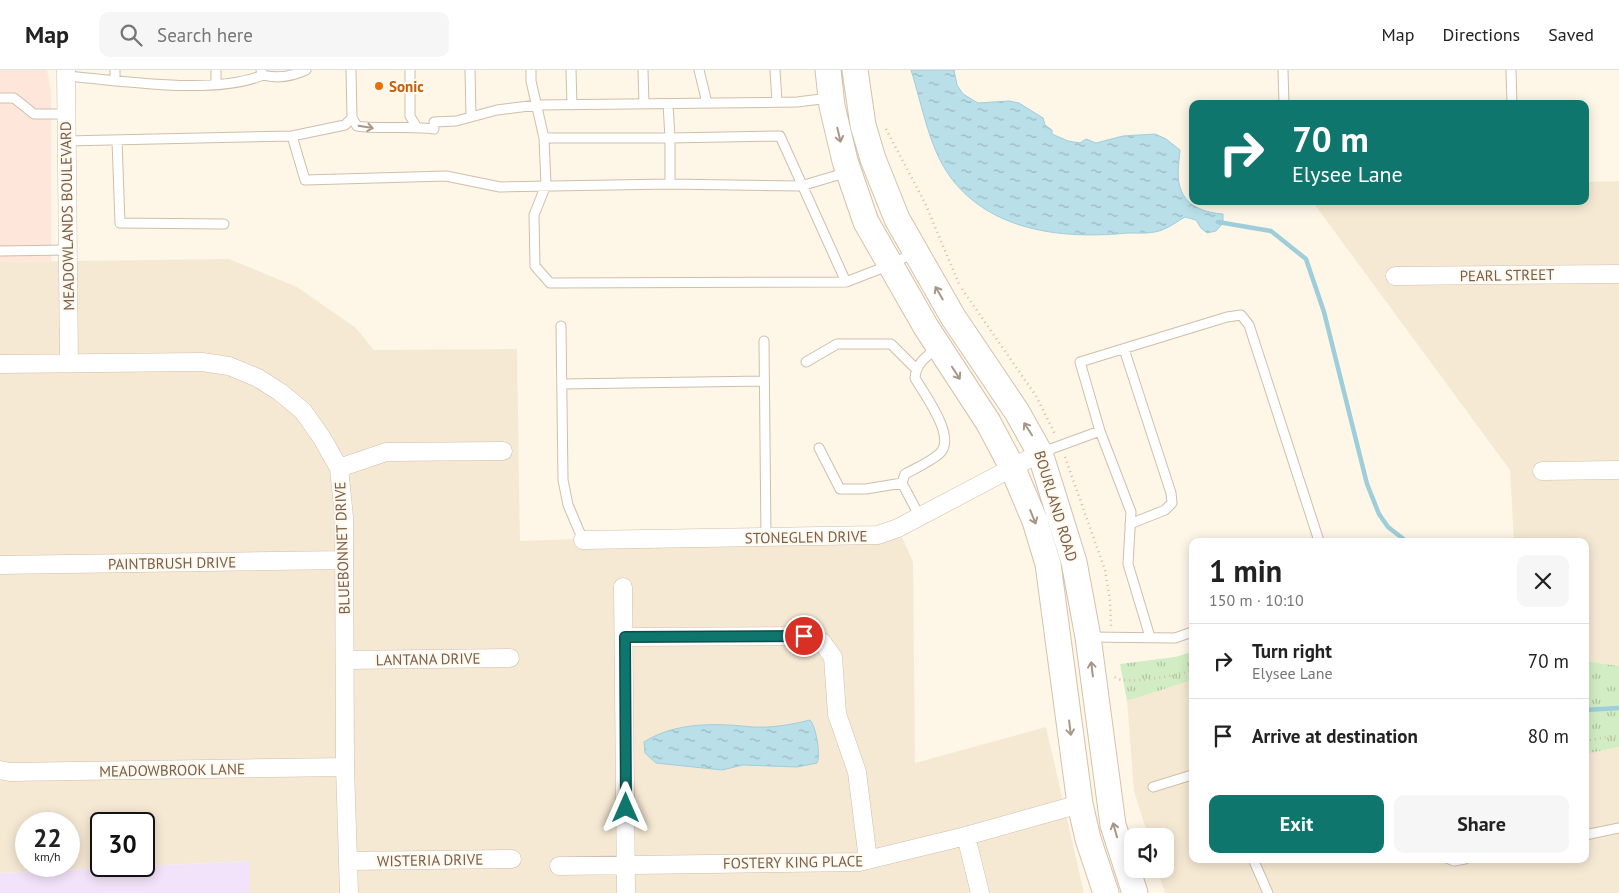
<!DOCTYPE html>
<meta charset="utf-8">
<style>
:root{--surface:#fff;--page:#f6f6f6;--text:#222;--muted:#767676;--line:#e0e0e0;--accent:#0f766e}
body{margin:0;font-family:"PT Sans",sans-serif;background:var(--page);color:var(--text);height:100vh;display:flex;flex-direction:column;font-size:19px;white-space:nowrap}
*{box-sizing:border-box;margin:0}
p{font-size:16px;color:var(--muted)}
.icon{flex:none;width:28px;height:28px;fill:none;stroke:currentColor;stroke-width:2;stroke-linecap:round;stroke-linejoin:round}
.map{position:relative;flex:1;overflow:hidden}
.side{position:absolute;left:1189px;top:468px;width:400px;height:325px;display:flex;flex-direction:column;background:var(--surface);border-radius:10px;box-shadow:0 2px 12px #0003}
.side>*{flex:none}
.banner{position:absolute;left:1189px;top:30px;width:400px;height:105px;border-radius:10px;box-shadow:0 2px 12px #0003;background:#0f766e;color:#fff;overflow:hidden}
.controls{position:absolute;left:1124px;top:758px;display:grid;gap:10px}
.controls a{display:grid;place-items:center;width:50px;height:50px;border-radius:10px;background:var(--surface);box-shadow:0 2px 12px #0003;font-size:25px}
.speed{position:absolute;left:15px;top:742px;display:flex;gap:10px;font-size:25px;font-weight:700;text-align:center}
.speed>*{display:grid;place-content:center;width:65px;height:65px;border-radius:50%;background:var(--surface);box-shadow:0 2px 12px #0003;line-height:1}
.speed small{font-size:12px;font-weight:400}
.speed .limit{border:2px solid #111;border-radius:8px;background:#fff;color:#111}
.pin{position:absolute;display:grid;place-items:center;width:42px;height:42px;color:#fff;margin:-21px;border:2px solid #fff;border-radius:50%;box-shadow:0 1px 5px #0007}
.me{position:absolute;width:55px;margin:-28px;rotate:0deg;stroke-linejoin:round;filter:drop-shadow(0 0 4px #0008)}
.turn{display:flex;align-items:center;gap:18px;height:105px;padding:0 20px;font-size:22px}
.turn .icon{width:65px;height:65px;stroke-width:2.5}
.turn b{display:block;font-size:35px;line-height:42px}
.round{display:grid;place-items:center;flex:none;width:52px;height:52px;border-radius:10px;background:var(--page)}
.head{display:flex;align-items:center;justify-content:space-between;height:85px;padding:0 20px}
h1{font-size:30px;font-weight:600;line-height:38px}
.button{display:flex;gap:10px;margin-top:auto;padding:10px 20px}
.button a{flex:1;height:58px;border-radius:10px;background:var(--accent);color:#fff;font-size:20px;font-weight:600;line-height:58px;text-align:center}
.button a+a{background:var(--page);color:var(--text)}
ul{padding:0;list-style:none}
li{display:flex;align-items:center;gap:15px;height:75px;padding:0 20px;border-top:1px solid var(--line)}
li div{flex:1}
li b{display:block;font-size:19px}
li em{font-style:normal}
header{display:flex;align-items:center;gap:30px;box-sizing:border-box;height:70px;padding:0 25px;background:var(--surface);border-bottom:1px solid var(--line)}
header strong{font-size:24px}
nav{display:flex;gap:28px;margin-inline-start:auto;font-size:18px}
.search{width:350px;height:45px;background:var(--page);display:flex;align-items:center;gap:12px;box-sizing:border-box;padding:0 18px;border-radius:10px;color:var(--muted);font-size:19px}
.map>svg:first-child{display:block}
</style>
<header>
<strong>Map</strong>
<div class="search"><svg class="icon" aria-label="search" viewBox="0 0 24 24"><circle cx="10" cy="10" r="6"/><path d="M15 15l6 6"/></svg>Search here</div>
<nav><a>Map</a><a>Directions</a><a>Saved</a></nav>
</header>
<div class="map">
<svg width="1619" height="823" viewBox="0 0 1619 823">
<defs>
<pattern id="grass-tufts" width="24" height="20" patternUnits="userSpaceOnUse" patternTransform="scale(1.25)"><rect width="24" height="20" fill="#d2edc4"/><path d="M3 7l-1-3M5 7V3M7 7l1-3M15 17l-1-3M17 17v-4M19 17l1-3" fill="none" stroke="#afc3a1"/></pattern>
<pattern id="water-ripples" width="26" height="14" patternUnits="userSpaceOnUse" patternTransform="scale(1.25)"><rect width="26" height="14" fill="#b9dfe9"/><path d="M2 4q2-2 4 0t4 0M15 11q2-2 4 0t4 0" fill="none" stroke="#9bb8bf"/></pattern>
</defs>
<rect width="100%" height="100%" fill="#fef6e7"/>
<!-- residential -->
<path fill="#f6e9d4" fill-rule="evenodd" d="M1619,111V596L1585,591V471H1514L1510,400L1312,131H1585V112Z
M229,189L297,217L356,258L374,280L517,279L520,471L898,458L913,492L915,693L1046,657L1084,823H250L249,791L144,796V754H101V796H143L0,803V192ZM26,754H69V796H26Z
M1192,610V789H1585V684L1619,677V823H1165L1157,799H1165V766H1148L1134,721L1127,631Z"/>
<!-- commercial -->
<path fill="#fee7da" d="M0,0H47L51,22V191L0,192Z"/>
<!-- education -->
<path fill="#f3e3fa" d="M250,791V823H0V803Z"/>
<!-- grass -->
<path fill="url(#grass-tufts)" d="M1192,582V610L1127,631L1120,594L1175,587Z
M1585,591L1619,596V677L1585,684Z"/>
<!-- water -->
<path fill="url(#water-ripples)" stroke="#9fcedb" d="M911,0H954L957,15L963,24L978,33L1009,31L1019,33L1043,48L1045,55L1052,60V64L1068,71L1080,73L1086,69L1096,73L1123,66L1155,64L1166,69L1180,80C1179,92 1176,109 1181,120C1187,137 1207,143 1223,144V153L1216,161L1207,163L1201,158L1196,150L1185,147C1178,151 1170,157 1162,160C1152,164 1138,163 1128,163C1067,169 997,163 955,113C929,82 923,37 911,0Z
M810,650C816,656 821,685 817,693L797,697L743,695L722,700L656,693L645,683L644,672C675,652 716,653 752,657C771,658 791,655 810,650Z"/>
<g fill="none" stroke-linecap="round" stroke-linejoin="round">
<!-- stream -->
<path stroke="#9fcedb" stroke-width="4.5" d="M1218,152L1271,161L1306,189L1324,242L1367,414L1379,444L1388,457L1406,471
M1585,640L1619,638"/>
<!-- lane casing -->
<g stroke="#d0beab" stroke-width="11">
<path id="lane" d="M216,0V14
M261,0L263,5C278,9 291,7 306,0
M351,0L352,48L357,56C383,60 408,55 434,59
M410,0V46L416,56
M470,0L471,47
M531,0V11L544,68
M571,0L572,35
M643,0L644,34
M699,0L707,33
M775,0L777,32
M1283,0L1284,34
M1511,0L1512,34
M65,6C120,10 213,26 263,5
M115,11V0
M0,28H14L34,44H66
M668,34L670,68H544L546,115L534,145L535,196L550,213L846,212
M434,52L456,51L497,40L537,35L797,32L829,28
M292,66L345,55L352,48
M117,70L120,153L224,154
M66,71L292,66L305,110L446,106L500,117L670,114L801,116L848,102
M670,114V68L780,66L846,212L890,195L915,182
M0,181L67,180
M561,256L563,410L568,435L583,470
M764,271L766,468
M1124,279L1171,423L1172,433L1165,440L1130,454
M806,292L837,274H891L916,299
M562,314L764,311
M1100,361L1131,442L1128,494L1150,567
M819,378L840,419H866L902,413
M1040,383L1100,361L1080,292L1227,247L1241,245L1249,255L1319,471
M920,447L902,413L905,404C916,398 930,392 939,384C958,368 924,324 915,308C916,293 926,287 937,278
M1089,567L1175,568L1192,562
M1153,717L1192,705
M1585,765L1619,758
M1253,789L1268,823
M1449,789L1454,791L1465,789"/>
</g>
<!-- street casing -->
<g stroke="#d0beab" stroke-width="19">
<path id="street" d="M66,0L69,292
M1395,206L1619,204
M0,294L202,292L229,296L258,308L280,322L303,341L322,368L339,398L344,447L345,697L349,823
M339,398L386,382L503,381
M1542,401L1619,400
M583,470L878,465L898,458L1040,383
M0,495L344,490
M623,517L626,823
M625,567L804,566L822,572L833,587L837,644L857,702L868,790
M345,590L510,588
M0,700L10,702L345,697
M966,766L980,823
M348,791L512,789
M559,796L859,792L966,766L1080,734"/>
</g>
<!-- secondary casing -->
<g stroke="#d6c1ab" stroke-width="27">
<path id="secondary" d="M828,0L832,36L845,91L866,152L926,257L988,352L1013,399L1035,451L1048,494L1080,734L1088,769L1106,823
M855,0L863,55L873,89L897,149L953,247L1017,342L1040,383L1074,492L1088,567L1113,755L1135,823"/>
</g>
<!-- path -->
<path stroke="#daba9f" stroke-width="2.5" stroke-dasharray="1 4" stroke-linecap="butt" d="M886,59L925,133L959,214
M962,219L1036,326L1056,366
M1065,387L1105,500L1110,531L1111,556
M1115,607C1124,616 1180,605 1192,600
M1585,671L1612,666L1619,667"/>
<!-- lane -->
<use href="#lane" stroke="#fff" stroke-width="9"/>
<!-- street -->
<use href="#street" stroke="#fff" stroke-width="18"/>
<!-- secondary -->
<use href="#secondary" stroke="#fff" stroke-width="25"/>
</g>
<!-- one-way arrows -->
<defs><path id="oneway-shaft" d="M-6 0H5M1.5-3L5.5 0L1.5 3" fill="none" stroke-width="1.6" stroke-linecap="round" stroke-linejoin="round" transform="scale(1.25)"/></defs>
<g stroke="#a89689">
<use href="#oneway-shaft" transform="translate(366 57) rotate(10)"/>
<use href="#oneway-shaft" transform="translate(839 65) rotate(77)"/>
<use href="#oneway-shaft" transform="translate(939 223) rotate(-120)"/>
<use href="#oneway-shaft" transform="translate(956 303) rotate(57)"/>
<use href="#oneway-shaft" transform="translate(1028 359) rotate(-123)"/>
<use href="#oneway-shaft" transform="translate(1033 447) rotate(68)"/>
<use href="#oneway-shaft" transform="translate(1092 599) rotate(-97)"/>
<use href="#oneway-shaft" transform="translate(1070 658) rotate(83)"/>
<use href="#oneway-shaft" transform="translate(1115 760) rotate(-106)"/>
</g>
<g fill="none" stroke-linecap="round" stroke-linejoin="round">
<!-- route casing -->
<g stroke="#0a4d48" stroke-width="12">
<path id="route" d="M626,738L625,567L804,566"/>
</g>
<!-- route -->
<use href="#route" stroke="#0f766e" stroke-width="9"/>
</g>
<!-- markers -->
<circle fill="#e8710a" stroke="#fff9ee" stroke-width="2" cx="379" cy="16" r="5"/>
<g text-anchor="middle" dominant-baseline="central" stroke-width="4" stroke-linejoin="round" paint-order="stroke">
<!-- food labels -->
<g font-size="15" font-weight="bold" fill="#c56008" stroke="#fff9ee" text-anchor="start">
<text x="389" y="16">Sonic</text>
</g>
<!-- street labels -->
<g font-size="15" fill="#795d49" stroke="#fff9ee">
<text transform="translate(67 146) rotate(-91)">MEADOWLANDS BOULEVARD</text>
<text transform="translate(1507 205) rotate(-1)">PEARL STREET</text>
<text transform="translate(1056 436) rotate(73)">BOURLAND ROAD</text>
<text transform="translate(806 467) rotate(-1)">STONEGLEN DRIVE</text>
<text transform="translate(342 478) rotate(-92)">BLUEBONNET DRIVE</text>
<text transform="translate(172 493) rotate(-1)">PAINTBRUSH DRIVE</text>
<text transform="translate(428 589) rotate(-1)">LANTANA DRIVE</text>
<text transform="translate(172 700) rotate(-1)">MEADOWBROOK LANE</text>
<text transform="translate(430 790) rotate(-1)">WISTERIA DRIVE</text>
<text transform="translate(793 792) rotate(-1)">FOSTERY KING PLACE</text>
</g>
</g>
</svg>
<div class="controls">
<a><svg class="icon" aria-label="sound" viewBox="0 0 24 24"><path d="M4 9h4l5-4v14l-5-4H4zM17 9q2 3 0 6"/></svg></a>
</div>
<div class="speed"><div>22<small>km/h</small></div><div class="limit">30</div></div>
<div class="pin" style="left:804px;top:566px;background:#d93025"><svg class="icon" aria-label="arrive" viewBox="0 0 24 24"><path d="M6 21V4h12l-3 4 3 4H6"/></svg></div>
<svg class="me" style="left:626px;top:738px" viewBox="-20 -20 40 40"><path d="M0-17L14 15 0 8-14 15z" fill="#0f766e" stroke="#fff" stroke-width="4"/></svg>
<div class="banner">
<div class="turn"><svg class="icon" aria-label="right" viewBox="0 0 24 24"><path d="M7 20v-9h11M14 6l5 5-5 5"/></svg><div><b>70 m</b>Elysee Lane</div></div>
</div>
<section class="side">
<div class="head"><div><h1>1 min</h1><p>150 m · 10:10</p></div><a class="round"><svg class="icon" aria-label="close" viewBox="0 0 24 24"><path d="M6 6l12 12M18 6L6 18"/></svg></a></div>
<ul>
<li><svg class="icon" aria-label="right" viewBox="0 0 24 24"><path d="M7 20v-9h11M14 6l5 5-5 5"/></svg><div><b>Turn right</b><p>Elysee Lane</p></div><em>70 m</em></li>
<li><svg class="icon" aria-label="arrive" viewBox="0 0 24 24"><path d="M6 21V4h12l-3 4 3 4H6"/></svg><div><b>Arrive at destination</b></div><em>80 m</em></li>
</ul>
<div class="button"><a>Exit</a><a>Share</a></div>
</section>
</div>
